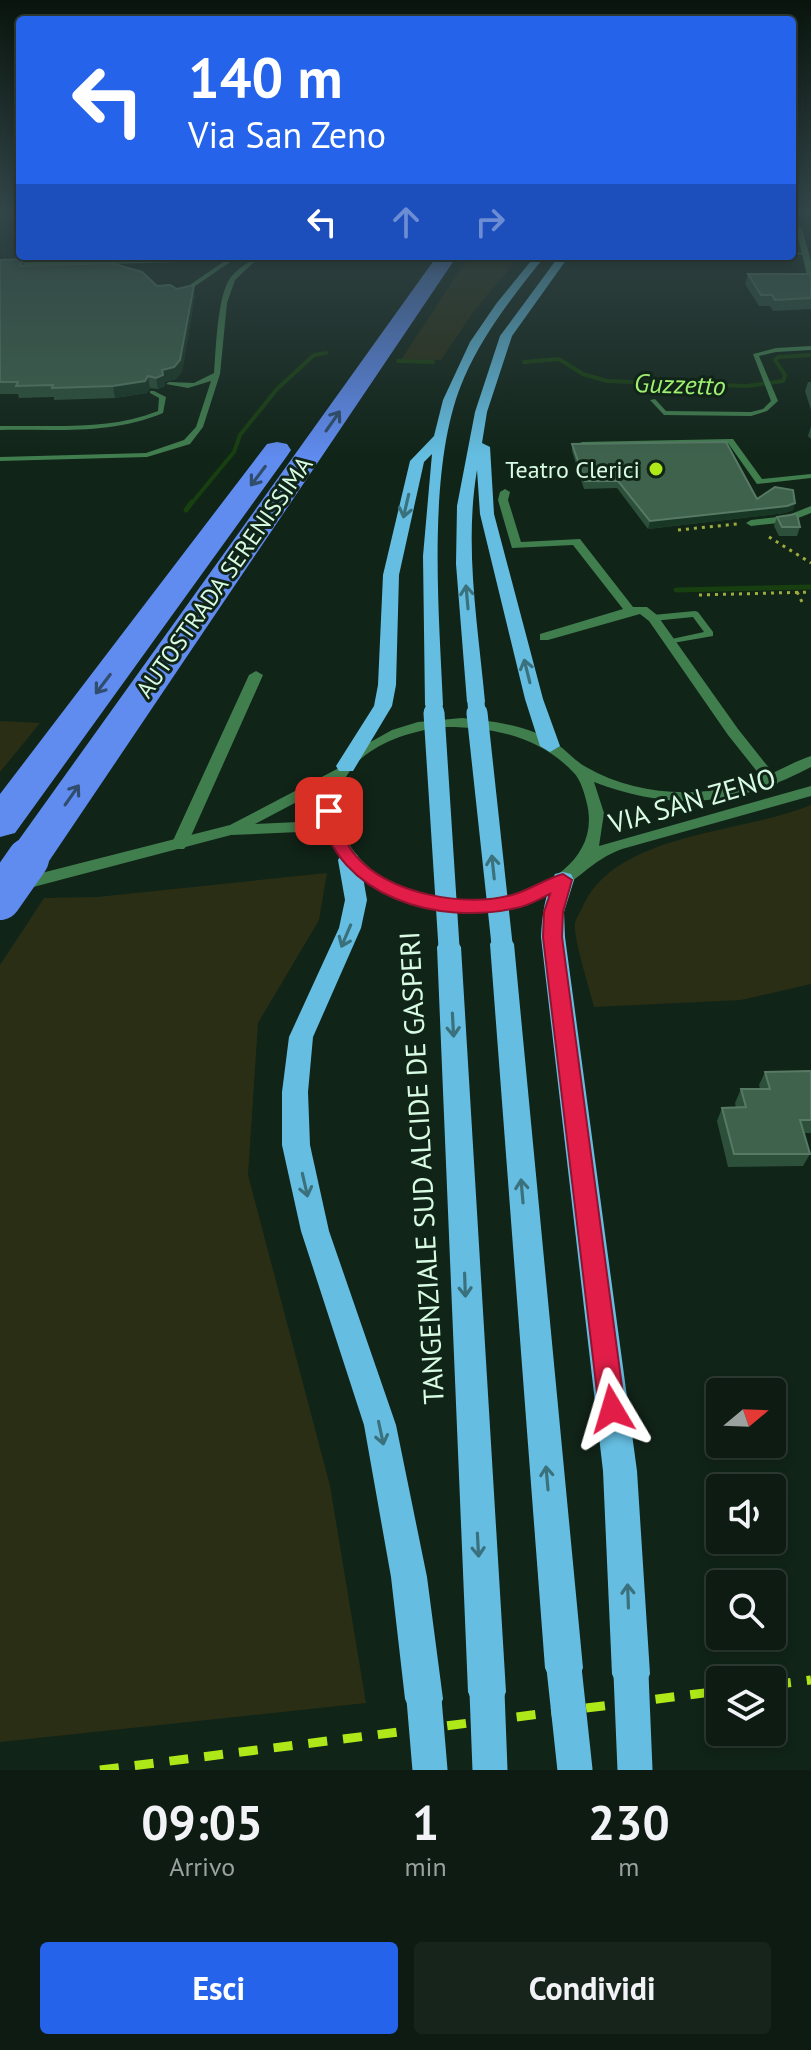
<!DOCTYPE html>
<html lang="it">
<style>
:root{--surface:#0d1b12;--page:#16241b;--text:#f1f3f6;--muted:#9aa19f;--line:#2d3932;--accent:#2563eb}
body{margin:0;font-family:"PT Sans",sans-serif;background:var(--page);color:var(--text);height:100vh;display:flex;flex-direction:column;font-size:30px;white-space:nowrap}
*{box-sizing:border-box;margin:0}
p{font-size:26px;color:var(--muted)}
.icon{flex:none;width:44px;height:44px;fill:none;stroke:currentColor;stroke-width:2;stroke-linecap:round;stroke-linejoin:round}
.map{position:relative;height:1770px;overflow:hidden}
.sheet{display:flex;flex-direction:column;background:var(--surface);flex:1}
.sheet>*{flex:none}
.banner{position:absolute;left:16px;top:16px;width:780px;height:244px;border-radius:8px;box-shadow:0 4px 12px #0003,0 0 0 2px var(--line);background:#2563eb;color:#fff;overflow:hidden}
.needle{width:52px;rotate:71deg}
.fabs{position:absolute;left:706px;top:1378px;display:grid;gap:16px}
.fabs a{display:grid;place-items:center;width:80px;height:80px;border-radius:8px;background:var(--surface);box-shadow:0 4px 12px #0003,0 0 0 2px var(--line);font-size:40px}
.pin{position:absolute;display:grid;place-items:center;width:68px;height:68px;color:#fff;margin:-34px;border-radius:16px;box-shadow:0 4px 12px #0006}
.me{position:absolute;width:88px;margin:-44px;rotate:353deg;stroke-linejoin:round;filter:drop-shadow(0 0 6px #0008)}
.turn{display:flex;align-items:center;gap:28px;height:168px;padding:0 40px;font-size:36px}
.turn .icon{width:104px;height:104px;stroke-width:2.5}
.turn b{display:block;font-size:56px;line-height:68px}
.lanes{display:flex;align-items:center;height:76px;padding:0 40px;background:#0003;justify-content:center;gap:40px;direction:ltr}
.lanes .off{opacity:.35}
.eta{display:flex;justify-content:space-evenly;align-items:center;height:136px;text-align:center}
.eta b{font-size:48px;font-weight:600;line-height:56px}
.button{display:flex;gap:16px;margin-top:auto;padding:16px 40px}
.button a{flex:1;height:92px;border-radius:8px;background:var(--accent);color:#fff;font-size:32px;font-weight:600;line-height:92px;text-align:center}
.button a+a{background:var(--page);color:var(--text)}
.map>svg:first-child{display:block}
</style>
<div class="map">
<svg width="811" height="1770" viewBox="0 0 811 1770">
<rect width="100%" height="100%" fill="#112418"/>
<!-- green -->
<path fill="#2a2e15" d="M469,256H520L474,311L441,360H401Z
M0,721L40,723L0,772Z
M811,805V984L741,1000L594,1007C590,990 573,938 575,923C576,918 581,911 583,906C617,832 741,834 811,805Z
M327,873L319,920L258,1023L248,1175L330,1486L366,1703L0,1742V965L44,898L97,897Z"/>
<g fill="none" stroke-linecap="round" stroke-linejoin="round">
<!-- stream-far1 -->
<path stroke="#183f0f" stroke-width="4" d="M398,361L433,362
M524,362L559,359L583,374L607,381L747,386L783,381L785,375L775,360L778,357L811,355
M191,504L234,452L240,435L277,389L314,355L326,353"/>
<!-- stream -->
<path stroke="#183f0f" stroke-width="5" d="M186,510L192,502
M676,590L811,587"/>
<!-- path -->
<path stroke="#9fac3c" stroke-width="3" stroke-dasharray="3 5" stroke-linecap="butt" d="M678,530L737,524
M769,537L811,563
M797,592L803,604
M699,595L811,592"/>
<!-- service -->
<path fill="#417e4e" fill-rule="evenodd" d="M194,256H207L180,262L0,267V263L180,258Z
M232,256H239L182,295H178V293Z
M263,256H271L253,263L235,280L227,303L220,374L203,427L190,444L147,457L0,461V457L146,453L184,440L196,427L211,381L188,388L166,384L169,382L194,383L214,373C216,350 217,295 231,277C239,267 251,260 263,256Z
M811,346V350L776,352L759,356L778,401L767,411L751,416L664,415L650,400L655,399L666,411L751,412L763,409L771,401L753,354L776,348Z
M150,391H154L166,397L163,413C111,435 55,429 0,430V426C53,425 108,431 158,411L159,398L150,393Z
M730,439H733L762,479L811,474V478L757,484L728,443L582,446L578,444L582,442Z
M695,611L698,612L713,632V636L667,644V640L704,632L693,617L653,621L648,618L653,615Z"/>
<!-- pedestrian -->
<path fill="#417e4e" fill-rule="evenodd" d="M811,506V513L788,522L751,526L746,523L751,520L786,516Z"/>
<!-- minor -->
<path fill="#417e4e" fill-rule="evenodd" d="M792,251L808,254L792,255Z
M505,489L510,492L508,500L521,542L580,539L633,607H647L657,615L738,729L777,778L779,781L777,784H767L728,735L649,621L640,614L548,640H540V634L623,609L573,545L512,548L498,500L500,492Z
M256,671L263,675L187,845L184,849H174L171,845L249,675Z"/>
<!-- tertiary -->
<path fill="#417e4e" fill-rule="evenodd" d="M792,212L811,213V217L792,216Z
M799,227L802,229L811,261V277L807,275L796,229Z
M462,718C494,721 530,726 557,744C567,751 575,761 586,767C636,796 701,799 754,781C774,774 792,762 811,756V767C738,806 672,812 594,782L604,813L599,846L811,786V796L622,849C591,860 577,883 550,894C477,926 368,919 329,838L299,832L231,835L18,891L10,885L18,879L230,825L337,769L358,749L392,730L418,722ZM440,727C488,726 539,735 574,773C580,779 584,792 586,800C602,855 550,888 503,897C346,927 257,756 440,727ZM327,786L323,806L324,827L299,822L255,824Z"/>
<!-- trunk -->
<path fill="#65bee2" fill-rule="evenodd" d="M535,256H545C514,295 484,332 464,378C426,464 439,611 443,705L434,711L425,705L423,556L432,454L424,462L399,575L396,685L392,706L353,771H339L336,766L374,706L378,685L383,575L410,461L434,436L443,400L470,342L496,304Z
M559,256H569L512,336L487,412L482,443L490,447L494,514L543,699L560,746L550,752L540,746L525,699L480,514L477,470C464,547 478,625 485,702L476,708L467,702L456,564L457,506L475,412L500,336Z
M349,852L357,855L360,860L367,900L361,928L313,1037L308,1092L310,1145L329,1231L396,1425L427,1577L443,1699L437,1712L424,1718L411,1712L405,1699L391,1577L364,1425L301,1231L282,1145V1092L289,1037L339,928L345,900L338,860L341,855Z
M563,872L571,874L574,880L564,912L565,937L637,1471L650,1674L644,1687L631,1693L618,1687L612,1674L603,1471L541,937C542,915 545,894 555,874Z
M502,935L510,938L514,944L583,1668L577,1681L564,1687L551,1681L545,1668L490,944L494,938Z
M449,938L457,941L461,947L506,1692L500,1705L487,1711L474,1705L468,1692L437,947L441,941Z"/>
<!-- motorway -->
<path fill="#608bef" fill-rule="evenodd" d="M437,256H457L43,870L28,874L13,870L7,859L13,848Z
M277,442L287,444L291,450L287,456L15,833L0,837V794L267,444Z"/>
<!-- rail -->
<path stroke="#aee818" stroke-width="9" stroke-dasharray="19 16" stroke-linecap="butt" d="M772,1685L811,1680
M100,1770L720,1691"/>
<!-- trunk-bridge-far2 -->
<path stroke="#65bee2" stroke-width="17" d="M476,702L477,715
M434,705L435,715"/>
<!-- trunk-bridge-far1 -->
<path stroke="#65bee2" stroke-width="21" d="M434,713L449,947
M477,713L502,944"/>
<!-- trunk-bridge -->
<path stroke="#65bee2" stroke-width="35" d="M564,1668L575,1770
M631,1674L635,1770
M487,1692L490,1770
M424,1699L430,1770"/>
<!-- motorway-bridge -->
<path stroke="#608bef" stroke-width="42" d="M0,899L28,859"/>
</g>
<!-- wall -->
<path fill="#2c503a" d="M23,259L25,266L157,286L177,289L195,295L182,372L176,379L164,382L165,386L158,389L150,388L147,393L115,398L54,400V397L19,398L18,394H0V260Z
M748,274H811V309L773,311L770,306H759L745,284Z
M808,382H811V410L805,391Z
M811,426V439L808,436Z
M572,444L757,499L795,503L793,510L785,513L648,529L617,488L584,489L572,451Z
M777,517L800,527L797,536H779L774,526Z
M811,1071V1133H804L810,1154L803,1166L728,1167L717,1121L722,1108H736L735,1103L741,1089H760L759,1085L765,1072Z"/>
<!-- shaded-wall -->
<path fill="#193725" d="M194,285L195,295L182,372L176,379L164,382L165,386L158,389L156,378L162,370Z
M148,376L150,388L147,393L115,398L113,386Z
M795,503L793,510L785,513L648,529L650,521Z"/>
<!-- building -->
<path fill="#3e624c" stroke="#567a64" stroke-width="2" d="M23,259L20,266L111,263L142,272L157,286L170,285L177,289L194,285L180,360L174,367L162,370L163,375L156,378L148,376L145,381L113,386L52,388L53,385L16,386L18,382H0V260Z
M748,274H811V298L775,300L772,295H761Z
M726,442L757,499L775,487L793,490L795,503L787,506L650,521L618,481H585L572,444Z
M797,514L800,527H782L777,517Z
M811,1071V1120H800L810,1154H734L722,1108L746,1107L741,1089H770L765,1072Z"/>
<!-- one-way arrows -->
<defs><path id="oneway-shaft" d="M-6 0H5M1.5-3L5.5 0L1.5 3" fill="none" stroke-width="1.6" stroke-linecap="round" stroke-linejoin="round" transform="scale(2)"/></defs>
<g stroke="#314d6e">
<use href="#oneway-shaft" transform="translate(333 421) rotate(-55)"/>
<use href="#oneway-shaft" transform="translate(258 476) rotate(127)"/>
<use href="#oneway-shaft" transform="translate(103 684) rotate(127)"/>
<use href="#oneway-shaft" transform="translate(72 795) rotate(-55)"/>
</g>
<g stroke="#3b717d">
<use href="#oneway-shaft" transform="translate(406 506) rotate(103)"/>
<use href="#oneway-shaft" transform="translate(467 597) rotate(-95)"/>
<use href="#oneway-shaft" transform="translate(527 671) rotate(-104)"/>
<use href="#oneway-shaft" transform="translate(493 867) rotate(-96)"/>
<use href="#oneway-shaft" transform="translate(346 936) rotate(113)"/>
<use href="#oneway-shaft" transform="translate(453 1025) rotate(87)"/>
<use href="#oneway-shaft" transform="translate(305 1185) rotate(77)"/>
<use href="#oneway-shaft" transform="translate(522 1191) rotate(-95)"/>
<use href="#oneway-shaft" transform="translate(465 1285) rotate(88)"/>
<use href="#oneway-shaft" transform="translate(381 1433) rotate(78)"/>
<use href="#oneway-shaft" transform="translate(547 1478) rotate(-95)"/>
<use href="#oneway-shaft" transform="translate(478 1545) rotate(87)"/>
<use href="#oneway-shaft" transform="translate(628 1596) rotate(-92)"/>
</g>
<!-- sky -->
<linearGradient id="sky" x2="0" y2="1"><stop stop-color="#09140d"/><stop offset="0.46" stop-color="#324548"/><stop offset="1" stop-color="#324548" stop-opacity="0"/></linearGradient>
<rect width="811" height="458" fill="url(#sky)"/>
<!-- route -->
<path fill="#e11d48" stroke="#92132f" stroke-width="2" d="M329,805L337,811C341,828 344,843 356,856C389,894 465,908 512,895C530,890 545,879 563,874L572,880L563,912L562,937L625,1409L621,1418L612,1422L603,1418L599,1409L543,937L544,912L550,894C539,899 528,906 516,908C439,926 336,897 320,811Z"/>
<!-- markers -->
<circle fill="#aee818" stroke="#112418" stroke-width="3" cx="656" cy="469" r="8"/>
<g text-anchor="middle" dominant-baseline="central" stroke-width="6" stroke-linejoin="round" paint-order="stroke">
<!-- far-poi labels -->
<g font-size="24" fill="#d8fbe3" stroke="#112418" text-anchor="end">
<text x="640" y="469">Teatro Clerici</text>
</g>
<!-- far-street labels -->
<g font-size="24" fill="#d8fbe3" stroke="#112418">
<text transform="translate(224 577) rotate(-55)">AUTOSTRADA SERENISSIMA</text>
</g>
<!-- far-water labels -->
<g font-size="26" font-style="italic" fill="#9ff171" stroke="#112418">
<text transform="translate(680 384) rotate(2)">Guzzetto</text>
</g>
<!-- street labels -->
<g font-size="28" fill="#d8fbe3" stroke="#112418">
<text transform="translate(692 800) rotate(-16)">VIA SAN ZENO</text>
<text transform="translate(421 1168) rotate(-93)">TANGENZIALE SUD ALCIDE DE GASPERI</text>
</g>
</g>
</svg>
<div class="fabs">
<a><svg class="needle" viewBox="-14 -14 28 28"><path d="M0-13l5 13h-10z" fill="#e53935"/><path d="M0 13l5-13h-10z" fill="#9aa19f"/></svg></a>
<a><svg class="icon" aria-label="sound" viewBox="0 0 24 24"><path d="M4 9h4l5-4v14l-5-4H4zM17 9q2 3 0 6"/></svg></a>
<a><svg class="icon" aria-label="search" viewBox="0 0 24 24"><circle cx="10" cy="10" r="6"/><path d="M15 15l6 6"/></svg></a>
<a><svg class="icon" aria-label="layers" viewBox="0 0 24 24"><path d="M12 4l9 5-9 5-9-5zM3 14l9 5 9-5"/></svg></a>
</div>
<div class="pin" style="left:329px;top:811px;background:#d93025"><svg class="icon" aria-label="arrive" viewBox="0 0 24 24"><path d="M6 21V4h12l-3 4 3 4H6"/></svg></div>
<svg class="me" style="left:612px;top:1409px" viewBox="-20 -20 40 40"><path d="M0-17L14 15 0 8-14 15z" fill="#e11d48" stroke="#fff" stroke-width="4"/></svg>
<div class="banner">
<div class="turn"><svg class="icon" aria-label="left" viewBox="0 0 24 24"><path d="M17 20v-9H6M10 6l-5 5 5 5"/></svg><div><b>140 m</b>Via San Zeno</div></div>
<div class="lanes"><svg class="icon" aria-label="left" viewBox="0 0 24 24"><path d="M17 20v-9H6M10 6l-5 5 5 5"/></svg><svg class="icon off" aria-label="ahead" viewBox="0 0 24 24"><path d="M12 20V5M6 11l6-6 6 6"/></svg><svg class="icon off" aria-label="right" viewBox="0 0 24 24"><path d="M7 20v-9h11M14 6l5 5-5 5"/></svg></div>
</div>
</div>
<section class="sheet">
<div class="eta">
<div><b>09:05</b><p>Arrivo</p></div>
<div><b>1</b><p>min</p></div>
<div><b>230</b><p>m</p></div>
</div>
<div class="button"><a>Esci</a><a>Condividi</a></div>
</section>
